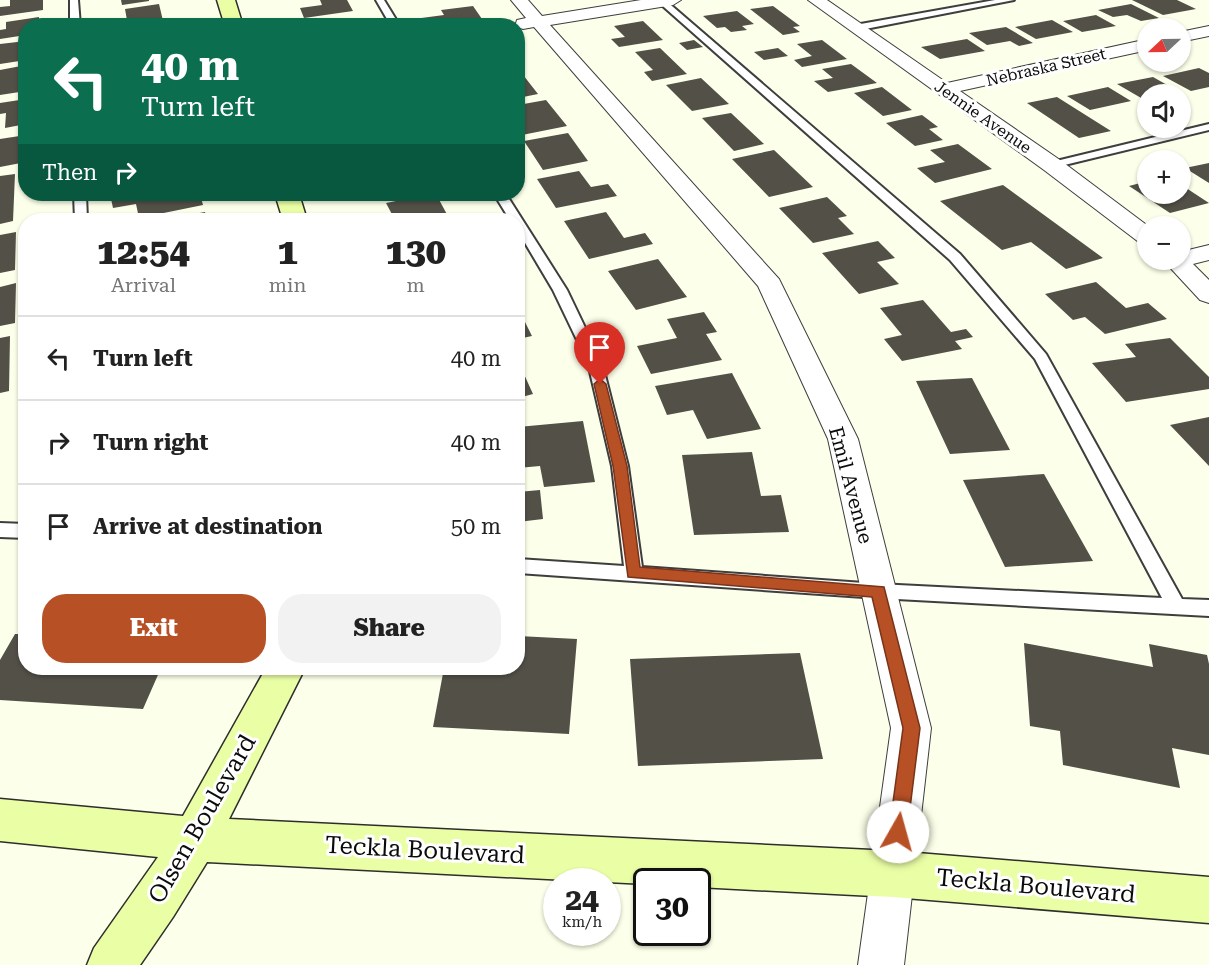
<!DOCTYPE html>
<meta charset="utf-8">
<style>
:root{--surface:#fff;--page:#f2f2f2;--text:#222;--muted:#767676;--line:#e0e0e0;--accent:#b85026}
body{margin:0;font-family:"Roboto Serif",serif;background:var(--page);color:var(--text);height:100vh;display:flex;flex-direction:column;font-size:22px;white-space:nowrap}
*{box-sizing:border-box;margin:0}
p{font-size:20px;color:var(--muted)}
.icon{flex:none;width:33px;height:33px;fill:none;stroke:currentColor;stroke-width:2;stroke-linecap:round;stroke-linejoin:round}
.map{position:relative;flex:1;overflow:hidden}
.side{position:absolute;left:18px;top:213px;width:507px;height:462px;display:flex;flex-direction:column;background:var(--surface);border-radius:24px;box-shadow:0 2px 4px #0004}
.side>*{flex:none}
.banner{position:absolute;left:18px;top:18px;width:507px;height:183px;border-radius:24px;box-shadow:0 2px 4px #0004;background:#0b6e4f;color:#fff;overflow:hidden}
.needle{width:39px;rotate:248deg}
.controls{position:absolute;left:1137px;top:18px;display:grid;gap:12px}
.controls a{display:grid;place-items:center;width:54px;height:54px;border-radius:50%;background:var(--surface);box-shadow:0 2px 4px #0004;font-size:30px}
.speed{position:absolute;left:543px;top:868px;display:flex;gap:12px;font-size:30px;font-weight:700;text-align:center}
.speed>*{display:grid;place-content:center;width:78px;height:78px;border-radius:50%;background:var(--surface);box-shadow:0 2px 4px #0004;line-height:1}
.speed small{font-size:15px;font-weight:400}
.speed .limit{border:3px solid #111;border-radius:9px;background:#fff;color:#111}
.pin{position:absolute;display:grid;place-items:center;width:51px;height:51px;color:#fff;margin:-62px -26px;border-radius:50% 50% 50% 0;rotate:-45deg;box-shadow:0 0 6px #0007}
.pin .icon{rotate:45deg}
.me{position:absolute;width:66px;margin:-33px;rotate:7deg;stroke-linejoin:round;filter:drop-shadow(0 0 4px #0008)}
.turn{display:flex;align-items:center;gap:21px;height:126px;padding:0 24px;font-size:27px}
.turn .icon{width:78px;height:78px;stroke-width:2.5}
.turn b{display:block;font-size:42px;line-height:51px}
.then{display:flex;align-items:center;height:57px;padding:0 24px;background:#0003;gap:12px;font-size:22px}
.eta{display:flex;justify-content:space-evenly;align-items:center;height:102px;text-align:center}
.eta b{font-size:36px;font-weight:800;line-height:42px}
.primary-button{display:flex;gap:12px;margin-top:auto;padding:12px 24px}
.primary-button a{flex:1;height:69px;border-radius:24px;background:var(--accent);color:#fff;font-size:24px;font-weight:800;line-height:69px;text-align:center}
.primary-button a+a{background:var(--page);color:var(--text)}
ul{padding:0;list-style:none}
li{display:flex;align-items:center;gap:18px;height:84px;padding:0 24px;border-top:2px solid var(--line)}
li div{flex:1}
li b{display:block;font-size:22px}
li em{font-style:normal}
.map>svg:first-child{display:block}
</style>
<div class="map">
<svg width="1209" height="965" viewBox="0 0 1209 965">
<rect width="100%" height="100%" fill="#fcffe9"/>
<!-- building -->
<path fill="#535048" d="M10,0H43V10L0,16V7L10,6Z
M121,0H149V1L122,5Z
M320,0H347L353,11L304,18L300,8L322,5Z
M1132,0H1177L1196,9L1163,15Z
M159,4L164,25L128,26L125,9Z
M1131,4L1159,18L1141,21L1127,15L1113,17L1098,10Z
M473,6L482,19L437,26H418L414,19L444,15L441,10Z
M773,6L800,26L793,27L800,32L783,35L750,9Z
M737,11L754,24L742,26L747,30L731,32L725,27L717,28L703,16Z
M1096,15L1116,26L1082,32L1063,21Z
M39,17V26H26V35L0,39V30L6,29V22Z
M347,20L350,26H319V24Z
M379,20L382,26H355V24Z
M1052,20L1073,32L1036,39L1015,27Z
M643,21L663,40L619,47L611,39L625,37L614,26Z
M1006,27L1033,43L1019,46L1010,41L987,45L969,33Z
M967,39L985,51L940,59L921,47Z
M694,40L703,47L687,50L679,43Z
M822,40L847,59L802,67L794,60L812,56L797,44Z
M26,41V60L0,64V44Z
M660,48L687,74L652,81L644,72L653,70L635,52Z
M778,48L788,56L764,60L754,52Z
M851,64L877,83L828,92L814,81L833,78L822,69Z
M21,66V83L26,82V91L0,95V70Z
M1199,68L1209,73V87L1191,91L1163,76Z
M518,71H520L538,94L518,98Z
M1153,77L1176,90L1161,93L1164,94H1148V102L1117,84Z
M701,78L729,104L692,111L666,85Z
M882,87L912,110L883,116L854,93Z
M1108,87L1131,101L1090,110L1067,96Z
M1057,97L1111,131L1079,138L1027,103Z
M26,99V124L5,128L6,113L0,114V103Z
M546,100L567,126L522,135L518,128V105Z
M731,113L764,144L734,151L702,118Z
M922,115L938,127L929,129L943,140L915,146L886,123Z
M568,133L588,161L543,170L524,141Z
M26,135V162L0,167V139Z
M958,144L992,169L935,183L917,168L945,162L930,150Z
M774,150L813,187L769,197L732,159Z
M1209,163V183L1185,168Z
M579,171L591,187L608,184L617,196L556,208L537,179Z
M15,174L13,221L0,224V176Z
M1148,181V194H1180V184L1209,203L1170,213L1129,186Z
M1003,185L1103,258L1066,269L1031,242L1002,250L940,201Z
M110,194H200L203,205L139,218L136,204L113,208Z
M431,194H436L450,220H395L386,203Z
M827,197L847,216L838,218L854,234L813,243L779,208Z
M205,212L207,220H168V219Z
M606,212L624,238L645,233L653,244L589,259L564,221Z
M16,232L15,270L0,273V235Z
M878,241L895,258L877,262L899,284L859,294L822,253Z
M658,259L687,297L636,310L608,271Z
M1096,282L1126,308L1148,303L1167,319L1105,334L1085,317L1073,320L1045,294Z
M16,283L15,323L0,326V287Z
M923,300L951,332L966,329L973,337L955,341L962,349L902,361L884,339L902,335L880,308Z
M704,312L717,332L706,334L722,360L651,374L637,346L677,338L667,319Z
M525,322L532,336L518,339V323Z
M10,336L9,391L0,393V338Z
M1170,338L1209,377V389L1126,402L1092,363L1136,357L1125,344Z
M518,361L533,394L518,398Z
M732,373L761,429L707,439L693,410L667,415L655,386Z
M972,378L1010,450L950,454L916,381Z
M1209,417V466L1170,425Z
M583,421L595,482L544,487L540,466L518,468V427Z
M752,452L761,496L781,495L789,532L694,535L682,455Z
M1044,474L1093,561L1005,567L963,480Z
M540,490L543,519L518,522V492Z
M15,634H26V668H161L143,709L0,700V660Z
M518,636L577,639L569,734L433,727L444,668H518Z
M1024,643L1153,667L1149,644L1207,655L1209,664V755L1172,748L1180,788L1063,765L1060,731L1030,726Z
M800,653L823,759L638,766L630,659Z"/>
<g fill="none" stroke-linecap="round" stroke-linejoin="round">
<!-- service casing -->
<g stroke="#3e3e3e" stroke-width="4">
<path id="service" d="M70,0H78L80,26H70Z
M376,0H384L400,26H391Z
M656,0H665L960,254L1046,354L1182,599L1209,600V616L878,598L518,573V559L624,566L612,466L588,363L553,290L518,231V220H510L494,194H506L567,290L602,363L628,466L642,567L878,584L1162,598L1035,359L950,260Z
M995,0H1014L855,31L850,28L855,25Z
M1209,124V130L1052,168L1046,165L1048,163Z
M74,194H86L87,220H75Z
M0,523L26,524V538L0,537Z"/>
</g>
<!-- minor casing -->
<g stroke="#3e3e3e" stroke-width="2">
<path id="minor" d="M511,0H528L542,16L641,0H681L673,5L550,25L779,279L858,439L931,728L904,965H858L891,728L828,439L758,286L534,27L523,29L515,26L517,20L526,18Z
M808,0H827L947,83L1148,39V50L960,91L1060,160L1148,226V245L1140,243L1044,170Z
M1209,26V36L1180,42V32Z
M1209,245V260L1193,264L1209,280V303L1200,300L1163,260H1180V252Z"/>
</g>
<!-- secondary casing -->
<g stroke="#2d2d2d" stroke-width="3">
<path id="secondary" d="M217,0H235L243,26H225Z
M275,194H299L307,220H283Z
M266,668H305L229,819L893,851L1209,877V923L893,897L698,887V882H646V884L207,862L173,917L140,965H87L94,948L158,857L0,841V799L183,816Z"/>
</g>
<!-- service -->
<use href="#service" fill="#fff" fill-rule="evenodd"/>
<!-- minor -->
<use href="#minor" fill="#fff" fill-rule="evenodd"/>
<!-- secondary -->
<use href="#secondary" fill="#eafea5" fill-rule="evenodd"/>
</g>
<!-- route -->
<path fill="#b85026" stroke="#783419" stroke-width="1.5" d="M600,379L606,384L627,466L640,567L884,587L920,728L907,832L905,839L898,841L892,839L889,832L903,728L872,597L628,577L613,466L594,384Z"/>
<g text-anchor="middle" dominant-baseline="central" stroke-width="6" stroke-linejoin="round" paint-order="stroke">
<!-- far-street labels -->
<g font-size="16" fill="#0b0b0b" stroke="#fff">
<text transform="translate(1046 67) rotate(-13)">Nebraska Street</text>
<text transform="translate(983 117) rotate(35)">Jennie Avenue</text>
</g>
<!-- street labels -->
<g font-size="20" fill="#0b0b0b" stroke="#fff">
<text transform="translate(851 485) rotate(75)">Emil Avenue</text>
</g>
<!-- near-street labels -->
<g font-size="24" fill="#0b0b0b" stroke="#fff">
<text transform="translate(202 819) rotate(-60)">Olsen Boulevard</text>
<text transform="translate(425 850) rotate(3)">Teckla Boulevard</text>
<text transform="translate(1036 886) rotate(5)">Teckla Boulevard</text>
</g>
</g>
</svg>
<div class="controls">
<a><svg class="needle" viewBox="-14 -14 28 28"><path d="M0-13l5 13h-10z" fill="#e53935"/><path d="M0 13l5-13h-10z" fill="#767676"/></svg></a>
<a><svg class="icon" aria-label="sound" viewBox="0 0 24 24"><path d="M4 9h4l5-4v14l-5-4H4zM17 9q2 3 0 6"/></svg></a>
<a>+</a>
<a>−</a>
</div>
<div class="speed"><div>24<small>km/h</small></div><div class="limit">30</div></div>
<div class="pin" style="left:600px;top:384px;background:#d93025"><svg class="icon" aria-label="arrive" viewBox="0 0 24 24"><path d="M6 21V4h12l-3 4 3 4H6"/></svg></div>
<svg class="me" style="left:898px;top:832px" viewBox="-20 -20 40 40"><circle r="19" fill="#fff"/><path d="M0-13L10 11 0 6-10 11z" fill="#b85026"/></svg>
<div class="banner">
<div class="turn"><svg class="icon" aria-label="left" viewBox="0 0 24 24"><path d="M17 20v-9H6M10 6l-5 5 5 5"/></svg><div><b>40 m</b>Turn left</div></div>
<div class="then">Then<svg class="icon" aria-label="right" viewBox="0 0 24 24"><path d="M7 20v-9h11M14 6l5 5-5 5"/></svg></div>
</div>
<section class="side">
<div class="eta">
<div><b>12:54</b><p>Arrival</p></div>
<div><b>1</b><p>min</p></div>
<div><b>130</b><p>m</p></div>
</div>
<ul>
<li><svg class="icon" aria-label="left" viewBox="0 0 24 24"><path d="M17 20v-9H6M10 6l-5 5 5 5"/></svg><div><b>Turn left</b></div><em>40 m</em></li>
<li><svg class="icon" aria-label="right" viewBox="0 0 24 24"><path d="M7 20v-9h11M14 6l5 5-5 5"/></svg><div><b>Turn right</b></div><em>40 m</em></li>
<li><svg class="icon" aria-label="arrive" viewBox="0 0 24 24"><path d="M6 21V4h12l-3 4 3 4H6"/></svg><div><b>Arrive at destination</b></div><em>50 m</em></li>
</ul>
<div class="primary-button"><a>Exit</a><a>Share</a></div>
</section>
</div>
